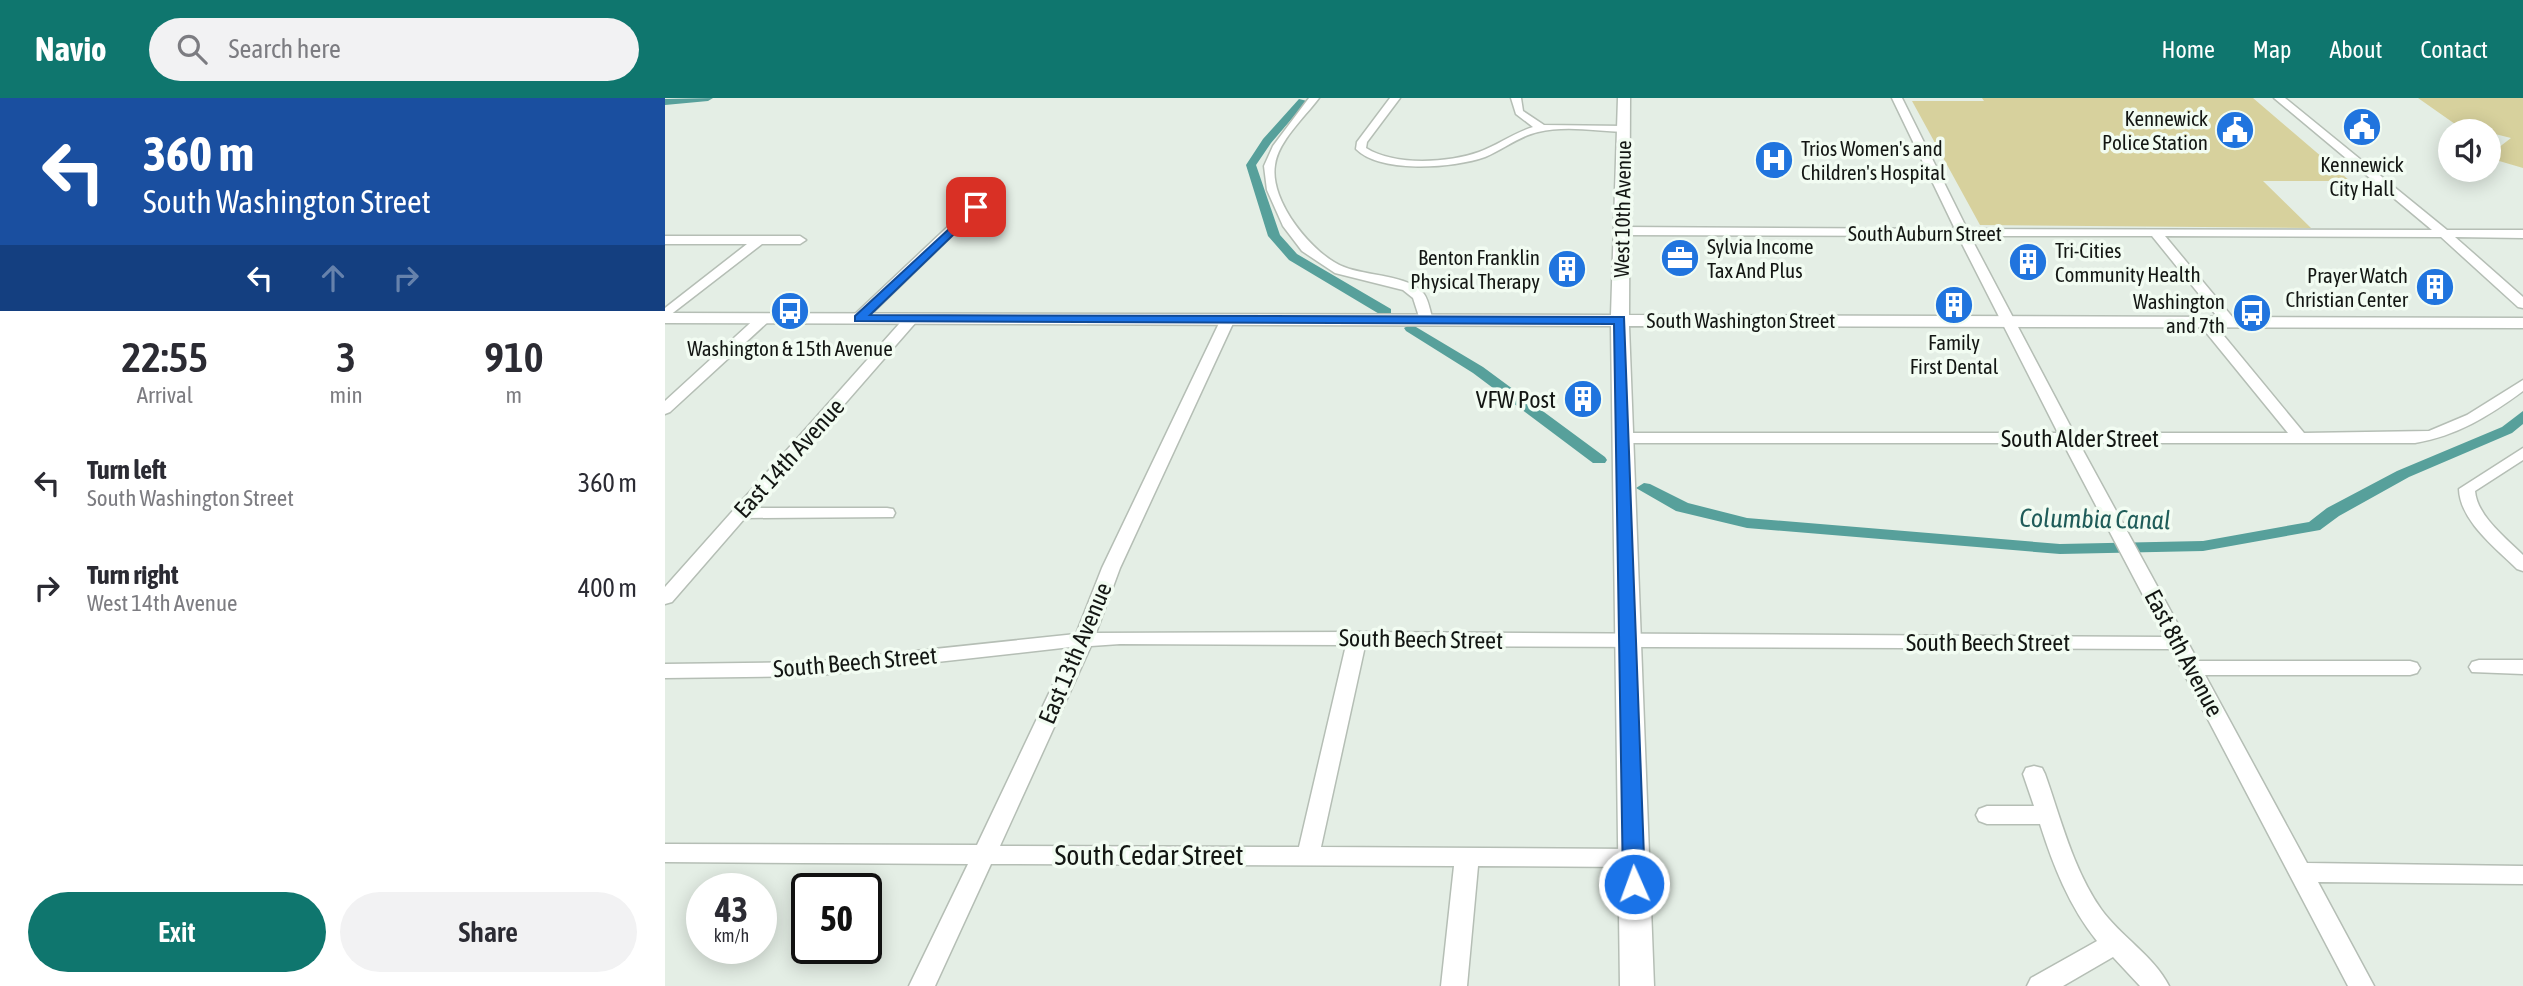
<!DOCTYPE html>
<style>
:root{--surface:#fff;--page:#f2f2f3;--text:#2b2b33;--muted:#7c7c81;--accent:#0f766e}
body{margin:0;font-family:"Asap Condensed",sans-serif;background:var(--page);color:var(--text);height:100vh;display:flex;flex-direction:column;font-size:26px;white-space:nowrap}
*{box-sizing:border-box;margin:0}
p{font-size:23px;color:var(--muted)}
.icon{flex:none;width:38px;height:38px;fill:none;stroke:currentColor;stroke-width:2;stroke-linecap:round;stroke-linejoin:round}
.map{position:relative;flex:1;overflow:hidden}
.details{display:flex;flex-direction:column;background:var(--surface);width:665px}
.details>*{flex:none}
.hud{background:#1a4fa0;color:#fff;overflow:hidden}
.tools{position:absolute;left:1773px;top:21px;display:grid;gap:14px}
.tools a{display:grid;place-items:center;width:63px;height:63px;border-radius:50%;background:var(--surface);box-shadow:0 4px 18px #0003;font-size:35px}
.speed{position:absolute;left:21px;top:775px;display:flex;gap:14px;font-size:35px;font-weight:700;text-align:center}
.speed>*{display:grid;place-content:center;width:91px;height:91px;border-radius:50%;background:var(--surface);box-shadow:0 4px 18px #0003;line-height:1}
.speed small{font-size:18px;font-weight:400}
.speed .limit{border:4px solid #111;border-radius:10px;background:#fff;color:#111}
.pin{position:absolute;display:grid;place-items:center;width:60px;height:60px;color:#fff;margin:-30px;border-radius:14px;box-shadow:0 4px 10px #0006}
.me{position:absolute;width:77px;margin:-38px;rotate:358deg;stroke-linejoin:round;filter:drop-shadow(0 0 5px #0008)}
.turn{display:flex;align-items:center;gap:24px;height:147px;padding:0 28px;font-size:32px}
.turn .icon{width:91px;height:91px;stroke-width:2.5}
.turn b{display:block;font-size:49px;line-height:60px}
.lanes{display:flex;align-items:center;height:66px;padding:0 28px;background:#0003;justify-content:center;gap:35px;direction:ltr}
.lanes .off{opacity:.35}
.eta{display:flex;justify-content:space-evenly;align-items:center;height:119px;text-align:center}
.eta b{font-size:42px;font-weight:600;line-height:49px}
.button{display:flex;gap:14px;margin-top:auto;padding:14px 28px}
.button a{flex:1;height:80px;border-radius:42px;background:var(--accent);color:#fff;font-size:28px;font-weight:600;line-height:80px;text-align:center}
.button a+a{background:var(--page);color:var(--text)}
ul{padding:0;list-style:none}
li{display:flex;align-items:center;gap:21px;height:105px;padding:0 28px}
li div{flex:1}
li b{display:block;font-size:26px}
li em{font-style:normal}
header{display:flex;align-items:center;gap:42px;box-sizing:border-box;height:98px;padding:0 35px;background:var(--accent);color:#fff}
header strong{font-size:33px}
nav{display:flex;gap:38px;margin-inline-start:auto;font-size:24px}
.search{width:490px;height:63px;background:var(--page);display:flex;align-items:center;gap:18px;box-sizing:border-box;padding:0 24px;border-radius:38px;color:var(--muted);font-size:26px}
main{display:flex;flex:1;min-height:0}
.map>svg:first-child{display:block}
</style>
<header>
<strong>Navio</strong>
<div class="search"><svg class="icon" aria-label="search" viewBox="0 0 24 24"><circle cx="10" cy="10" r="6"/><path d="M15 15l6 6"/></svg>Search here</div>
<nav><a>Home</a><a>Map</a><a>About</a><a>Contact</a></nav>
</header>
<main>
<section class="details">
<div class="hud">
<div class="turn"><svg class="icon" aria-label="left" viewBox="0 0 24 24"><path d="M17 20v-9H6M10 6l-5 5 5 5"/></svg><div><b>360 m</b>South Washington Street</div></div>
<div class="lanes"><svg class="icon" aria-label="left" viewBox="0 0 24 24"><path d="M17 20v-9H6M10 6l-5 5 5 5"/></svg><svg class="icon off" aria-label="ahead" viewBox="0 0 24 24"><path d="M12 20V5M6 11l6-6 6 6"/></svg><svg class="icon off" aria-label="right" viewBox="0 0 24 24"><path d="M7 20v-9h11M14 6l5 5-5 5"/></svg></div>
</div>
<div class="eta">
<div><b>22:55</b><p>Arrival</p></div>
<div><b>3</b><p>min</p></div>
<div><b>910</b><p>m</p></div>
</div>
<ul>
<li><svg class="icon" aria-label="left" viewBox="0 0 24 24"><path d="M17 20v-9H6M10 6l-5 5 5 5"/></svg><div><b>Turn left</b><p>South Washington Street</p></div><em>360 m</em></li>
<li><svg class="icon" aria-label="right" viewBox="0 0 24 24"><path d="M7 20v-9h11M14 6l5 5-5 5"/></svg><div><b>Turn right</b><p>West 14th Avenue</p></div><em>400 m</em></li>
</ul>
<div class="button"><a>Exit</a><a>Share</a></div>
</section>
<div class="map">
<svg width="1858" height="888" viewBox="0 0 1858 888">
<rect width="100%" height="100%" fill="#e4eee5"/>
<!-- green -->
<path fill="#d7d19d" d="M1317,0H1588L1685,83H1598L1646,130L1315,127L1247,3H1319Z
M1753,0H1858V70L1824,60V57L1846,40L1790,26Z"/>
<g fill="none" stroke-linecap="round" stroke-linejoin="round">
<!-- canal -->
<path fill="#57a09b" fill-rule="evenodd" d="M48,0L43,3L0,7V1Z
M634,1L642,3L606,45L591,67L615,137L632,156L726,211V217H716L624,162L603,138L581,67L598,41Z
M746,226L818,269L940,359L942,362L940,365H928L808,275L741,233L739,230Z
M1858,313V326L1847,335L1744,379L1674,418L1655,432L1538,453L1395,456L1082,430L1011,413L971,390L979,385L985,386L1023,405L1082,420L1395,446L1538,443L1644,424L1662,410L1732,373L1837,329Z"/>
<!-- minor casing -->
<g stroke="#b5beb5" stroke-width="3">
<path id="minor" d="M644,0H654C640,19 613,43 610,67C604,103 648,157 679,169C700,178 746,177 759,196C764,203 765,214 768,222L766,225H756L748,200L738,192L670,175L637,153L618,128L602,92L599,68L608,48Z
M725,0H735L702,44L701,50C729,68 783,65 814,54C833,47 849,35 868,29L851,16L846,0H856L858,13L879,27L959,28L964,31L959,34C931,33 901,27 873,34C854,38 838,52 820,59C789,70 716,76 691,51L692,44Z
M1227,0H1237L1302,131L1767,132L1609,0H1620L1782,132H1858V140L1790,139L1858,199V210L1853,209L1776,139L1500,138L1569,221L1571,224L1564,228L1559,227L1487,138H1305L1409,335H1623L1535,227L1533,224L1540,220L1545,221L1639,335L1764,333L1802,317L1858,282V293C1824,318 1792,338 1750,345H1414L1533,563H1745L1752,565L1755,570L1752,575L1745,577H1540L1642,765L1858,768V786L1653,784L1709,888H1683L1506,551L700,548L656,749L968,751L976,753L980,760L976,767L968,769L813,768L802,888H776L789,768L326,766L270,888H244L303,766L0,764V746L312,747L406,549L146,578L0,580V566L146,564L411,536L437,470L556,221L563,217L570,221L455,470L431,535L692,534L1500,539L1398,345H958L950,340L958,335H1393L1293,138L957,137L951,133L957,129L1290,131ZM455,546L681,547L634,749L335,748L426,548Z
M326,88L336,90L199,223H189V217Z
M0,138H135L141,142L135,146H97L0,221V210L82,146H0Z
M99,216L104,217V223L5,314L0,316V303L94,217Z
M247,216L252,217V223L89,410H222L228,411L230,415L228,419L80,420L7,504L0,506V489L242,217Z
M1858,350V362L1810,393C1812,418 1841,440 1858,457V473L1852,471C1831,450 1795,423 1794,391Z
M1814,562H1858V576L1807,574L1804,569L1807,564Z
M1369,668L1377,670L1380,676C1396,721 1408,771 1436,811C1455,838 1489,858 1504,888H1475L1448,859L1398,888H1362L1366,880L1432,843C1404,808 1388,767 1375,726H1322L1314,723L1311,717L1314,711L1322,708H1369L1358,676L1361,670Z"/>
</g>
<!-- major casing -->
<g stroke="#b5beb5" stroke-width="3">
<path id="major" d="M953,0H965L964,217L1858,220V230L964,228L989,888H955L946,228L0,225V215L946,217Z"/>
</g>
<!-- minor -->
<use href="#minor" fill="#fff" fill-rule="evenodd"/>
<!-- major -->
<use href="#major" fill="#fff" fill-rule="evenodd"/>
</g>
<!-- route -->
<path fill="#1a73e8" stroke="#114b97" stroke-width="2" d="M311,106L316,109L315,111L205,217L959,219L980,786L977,792L969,794L962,792L958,786L949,226L190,223V218Z"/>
<!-- icons -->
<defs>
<g id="civic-disc" transform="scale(2.0125)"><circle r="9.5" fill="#2074de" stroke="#f2fcf2"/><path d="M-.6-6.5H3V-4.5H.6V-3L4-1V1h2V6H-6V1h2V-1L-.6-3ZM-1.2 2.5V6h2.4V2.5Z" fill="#fff"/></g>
<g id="hospital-disc" transform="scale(2.0125)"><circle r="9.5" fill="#2074de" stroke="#f2fcf2"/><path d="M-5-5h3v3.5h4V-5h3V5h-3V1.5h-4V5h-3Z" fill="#fff"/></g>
<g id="office-disc" transform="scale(2.0125)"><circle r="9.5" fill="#2074de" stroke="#f2fcf2"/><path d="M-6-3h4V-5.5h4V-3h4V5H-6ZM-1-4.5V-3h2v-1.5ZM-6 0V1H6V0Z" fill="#fff"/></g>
<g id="building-disc" transform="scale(2.0125)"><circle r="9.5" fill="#2074de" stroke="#f2fcf2"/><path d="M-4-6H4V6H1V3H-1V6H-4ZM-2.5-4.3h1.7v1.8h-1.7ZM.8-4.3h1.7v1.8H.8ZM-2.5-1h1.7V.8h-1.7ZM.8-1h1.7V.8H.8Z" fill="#fff"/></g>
<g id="bus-disc" transform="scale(2.0125)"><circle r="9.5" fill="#2074de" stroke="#f2fcf2"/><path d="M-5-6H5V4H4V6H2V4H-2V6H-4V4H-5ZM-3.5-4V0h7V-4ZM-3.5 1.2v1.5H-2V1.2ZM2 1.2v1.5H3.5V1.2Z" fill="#fff"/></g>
</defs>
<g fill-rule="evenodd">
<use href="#civic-disc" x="1697" y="29"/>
<use href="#civic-disc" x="1570" y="32"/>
<use href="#hospital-disc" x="1109" y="62"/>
<use href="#office-disc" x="1015" y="160"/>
<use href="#building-disc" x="1363" y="164"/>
<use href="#building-disc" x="902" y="171"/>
<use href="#building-disc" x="1770" y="189"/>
<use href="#building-disc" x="1289" y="207"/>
<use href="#bus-disc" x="125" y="213"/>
<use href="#bus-disc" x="1587" y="215"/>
<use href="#building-disc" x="918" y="301"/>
</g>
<g text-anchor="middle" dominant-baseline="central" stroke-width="7" stroke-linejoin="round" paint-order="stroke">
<!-- far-poi labels -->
<g font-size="21" fill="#131613" stroke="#f2fcf2" text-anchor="end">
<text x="1543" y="20">Kennewick<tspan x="1543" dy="24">Police Station</tspan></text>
<text x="1136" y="50" text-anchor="start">Trios Women's and<tspan x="1136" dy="24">Children's Hospital</tspan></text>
<text x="1697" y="66" text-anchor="middle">Kennewick<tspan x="1697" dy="24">City Hall</tspan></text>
<text x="1042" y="148" text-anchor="start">Sylvia Income<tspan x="1042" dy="24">Tax And Plus</tspan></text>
<text x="1390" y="152" text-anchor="start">Tri-Cities<tspan x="1390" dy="24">Community Health</tspan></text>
<text x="875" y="159">Benton Franklin<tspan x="875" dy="24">Physical Therapy</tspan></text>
<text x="1743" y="177">Prayer Watch<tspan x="1743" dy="24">Christian Center</tspan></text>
<text x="1560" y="203">Washington<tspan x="1560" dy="24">and 7th</tspan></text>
<text x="1289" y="244" text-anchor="middle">Family<tspan x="1289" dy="24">First Dental</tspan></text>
<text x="125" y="250" text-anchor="middle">Washington &amp; 15th Avenue</text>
</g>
<!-- far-street labels -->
<g font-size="21" fill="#131613" stroke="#f2fcf2">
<text transform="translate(957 111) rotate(-89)">West 10th Avenue</text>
<text x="1260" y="135">South Auburn Street</text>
<text x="1076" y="222">South Washington Street</text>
</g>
<!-- poi labels -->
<g font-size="24" fill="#131613" stroke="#f2fcf2" text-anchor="end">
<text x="891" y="301">VFW Post</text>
</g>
<!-- street labels -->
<g font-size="24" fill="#131613" stroke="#f2fcf2">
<text x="1415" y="340">South Alder Street</text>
<text transform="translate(124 360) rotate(-48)">East 14th Avenue</text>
<text transform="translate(756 541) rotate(1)">South Beech Street</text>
<text x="1323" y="544">South Beech Street</text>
<text transform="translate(410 555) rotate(-67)">East 13th Avenue</text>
<text transform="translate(1519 555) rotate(62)">East 8th Avenue</text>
<text transform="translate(190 564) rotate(-5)">South Beech Street</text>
</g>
<!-- water labels -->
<g font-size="26" font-style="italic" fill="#1f5c59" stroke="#f2fcf2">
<text transform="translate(1430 421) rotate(1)">Columbia Canal</text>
</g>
<!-- near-street labels -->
<g font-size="28" fill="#131613" stroke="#f2fcf2">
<text x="484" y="757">South Cedar Street</text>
</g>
</g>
</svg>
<div class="tools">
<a><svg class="icon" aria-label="sound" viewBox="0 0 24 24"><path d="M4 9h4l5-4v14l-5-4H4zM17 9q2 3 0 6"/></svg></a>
</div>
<div class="speed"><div>43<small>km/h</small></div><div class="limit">50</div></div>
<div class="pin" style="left:311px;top:109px;background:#d93025"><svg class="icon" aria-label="arrive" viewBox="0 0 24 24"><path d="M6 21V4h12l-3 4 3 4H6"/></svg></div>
<svg class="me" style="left:969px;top:786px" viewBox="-20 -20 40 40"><circle r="17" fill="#1a73e8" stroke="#fff" stroke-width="3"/><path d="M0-11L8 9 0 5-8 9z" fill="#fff"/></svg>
</div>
</main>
